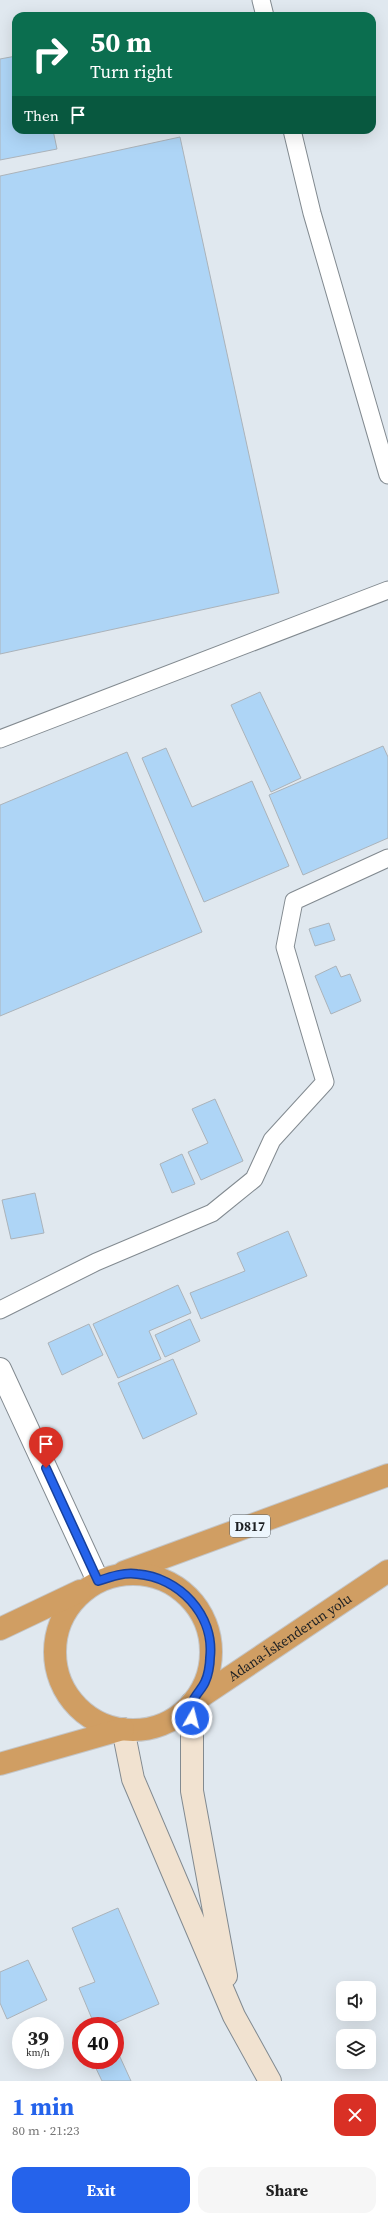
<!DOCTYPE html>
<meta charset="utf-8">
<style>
:root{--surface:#fff;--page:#f6f6f6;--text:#222;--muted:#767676;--accent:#2563eb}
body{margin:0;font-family:"Source Serif 4",serif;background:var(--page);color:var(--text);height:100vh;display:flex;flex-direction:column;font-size:15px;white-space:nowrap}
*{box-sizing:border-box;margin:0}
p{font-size:13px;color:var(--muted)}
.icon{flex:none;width:22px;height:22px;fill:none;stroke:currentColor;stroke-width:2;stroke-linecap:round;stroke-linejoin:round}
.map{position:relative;height:2081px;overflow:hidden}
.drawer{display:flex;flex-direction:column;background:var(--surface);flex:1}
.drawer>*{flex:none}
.top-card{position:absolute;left:12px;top:12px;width:364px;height:122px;border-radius:12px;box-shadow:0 4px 16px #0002;background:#0b6e4f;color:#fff;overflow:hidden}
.buttons{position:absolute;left:336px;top:1981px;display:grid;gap:8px}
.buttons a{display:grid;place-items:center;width:40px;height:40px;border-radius:8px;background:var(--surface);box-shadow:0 4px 16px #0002;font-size:20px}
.speed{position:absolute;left:12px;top:2017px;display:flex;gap:8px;font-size:20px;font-weight:700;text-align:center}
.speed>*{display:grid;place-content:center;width:52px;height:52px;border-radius:50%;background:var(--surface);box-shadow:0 4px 16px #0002;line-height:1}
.speed small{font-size:10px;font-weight:400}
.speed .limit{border:6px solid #d22;background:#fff;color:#111}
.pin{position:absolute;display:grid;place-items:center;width:34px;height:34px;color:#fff;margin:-41px -17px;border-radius:50% 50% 50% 0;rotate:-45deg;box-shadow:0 0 4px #0007}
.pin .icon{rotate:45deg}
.me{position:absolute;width:44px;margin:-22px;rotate:8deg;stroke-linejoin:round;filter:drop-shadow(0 0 3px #0008)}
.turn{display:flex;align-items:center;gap:14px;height:84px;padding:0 12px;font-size:18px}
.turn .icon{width:52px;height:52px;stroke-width:2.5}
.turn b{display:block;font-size:28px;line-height:34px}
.then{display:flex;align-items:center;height:38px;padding:0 12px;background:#0003;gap:8px;font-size:15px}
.round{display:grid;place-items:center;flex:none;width:42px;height:42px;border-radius:12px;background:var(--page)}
.headline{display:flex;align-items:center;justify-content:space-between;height:68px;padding:0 12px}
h1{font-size:24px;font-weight:700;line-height:30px;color:var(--accent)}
.cta{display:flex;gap:8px;margin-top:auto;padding:8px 12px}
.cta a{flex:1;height:46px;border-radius:12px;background:var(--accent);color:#fff;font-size:16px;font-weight:700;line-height:46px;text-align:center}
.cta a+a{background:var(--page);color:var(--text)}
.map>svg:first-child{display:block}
</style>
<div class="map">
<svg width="388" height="2081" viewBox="0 0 388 2081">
<rect width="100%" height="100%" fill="#e0e8ef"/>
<!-- building -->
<path fill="#aed5f6" stroke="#abb3ba" d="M16,56V130H53L57,149L0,160V59Z
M180,137L279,593L0,654V176Z
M260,692L301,778L271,792L231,705Z
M383,746L388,757V838L303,875L269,795Z
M166,748L192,807L252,781L289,866L204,902L142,758Z
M127,752L202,932L0,1016V805Z
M329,923L335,940L315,946L309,929Z
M336,966L341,977L350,974L361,1001L331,1014L315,976Z
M215,1099L243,1161L201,1180L188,1152L208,1143L192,1109Z
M182,1154L195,1184L172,1193L160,1164Z
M35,1193L44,1233L11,1239L2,1200Z
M288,1231L307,1276L201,1319L190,1293L245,1271L237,1253Z
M178,1285L191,1313L149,1331L161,1359L118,1378L93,1324Z
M190,1319L200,1341L165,1357L155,1335Z
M89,1324L103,1355L62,1375L48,1343Z
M173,1359L197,1414L143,1439L118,1383Z
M118,1908L159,2004L108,2026H95L79,1988L95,1982L72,1928Z
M28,1960L47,2000L7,2019L0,2003V1972Z
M115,2046L131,2081H102L92,2060H115Z"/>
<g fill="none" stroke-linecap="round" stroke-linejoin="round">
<!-- lane casing -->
<g stroke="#828a90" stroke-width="19">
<path id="lane" d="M261,0L265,16
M292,130L312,213L388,475
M0,739L388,590
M0,1310L96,1262L212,1213L254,1179L272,1140L325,1082L285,947L294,901L388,858"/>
</g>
<!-- street casing -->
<g stroke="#828a90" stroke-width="24">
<path id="street" d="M0,1369L98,1581"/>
</g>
<!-- secondary casing -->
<g stroke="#828a90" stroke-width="24">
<path id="secondary" d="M192,1703V1791L226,1976
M123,1729L133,1779L234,2016L270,2081"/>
</g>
<!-- highway casing -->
<g stroke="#c4c5c6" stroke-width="24">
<g id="highway">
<path d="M124,1572L388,1475"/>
<circle cx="133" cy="1652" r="78"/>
<path d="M0,1629L80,1591"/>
<path id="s1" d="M196,1700L388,1571"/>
<path d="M0,1764L123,1729"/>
</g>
</g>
<!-- lane -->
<use href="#lane" stroke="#fff" stroke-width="17"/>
<!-- street -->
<use href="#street" stroke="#fff" stroke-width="22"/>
<!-- secondary -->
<use href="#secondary" stroke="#f1e2d0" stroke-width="22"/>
<!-- highway -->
<use href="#highway" stroke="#d09e63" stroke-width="22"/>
</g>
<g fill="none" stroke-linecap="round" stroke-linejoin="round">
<!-- route casing -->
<g stroke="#184099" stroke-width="10">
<path id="route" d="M46,1468L98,1581C110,1577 124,1572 137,1574C179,1577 215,1615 210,1658C210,1665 208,1676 205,1682C202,1689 195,1695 192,1703C191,1707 192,1713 192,1718"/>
</g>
<!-- route -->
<use href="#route" stroke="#2563eb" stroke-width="7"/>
</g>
<g text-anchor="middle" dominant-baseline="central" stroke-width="3" stroke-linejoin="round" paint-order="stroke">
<!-- shield labels -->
<rect fill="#edf6fd" stroke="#5b6064" stroke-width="1" x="230" y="1515" width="40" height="22" rx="3"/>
<g font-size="13" font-weight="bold" fill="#1d2023">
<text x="250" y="1526">D817</text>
</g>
<!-- street labels -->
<g font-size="14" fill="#1d2023" stroke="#edf6fd">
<text stroke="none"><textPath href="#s1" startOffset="113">Adana-İskenderun yolu</textPath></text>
</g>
</g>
</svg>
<div class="buttons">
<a><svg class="icon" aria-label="sound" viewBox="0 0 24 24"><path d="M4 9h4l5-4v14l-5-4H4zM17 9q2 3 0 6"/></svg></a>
<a><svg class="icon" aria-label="layers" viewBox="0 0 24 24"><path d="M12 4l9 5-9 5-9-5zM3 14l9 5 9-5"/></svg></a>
</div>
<div class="speed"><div>39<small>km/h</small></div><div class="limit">40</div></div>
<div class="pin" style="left:46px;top:1468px;background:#d93025"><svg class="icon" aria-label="arrive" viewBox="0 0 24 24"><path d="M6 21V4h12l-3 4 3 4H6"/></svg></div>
<svg class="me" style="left:192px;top:1718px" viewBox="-20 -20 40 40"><circle r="17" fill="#2563eb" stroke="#fff" stroke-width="3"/><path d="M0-11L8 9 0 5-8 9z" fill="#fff"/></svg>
<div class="top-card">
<div class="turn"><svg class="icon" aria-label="right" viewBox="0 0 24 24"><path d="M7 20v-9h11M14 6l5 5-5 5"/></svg><div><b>50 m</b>Turn right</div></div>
<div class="then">Then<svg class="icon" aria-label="arrive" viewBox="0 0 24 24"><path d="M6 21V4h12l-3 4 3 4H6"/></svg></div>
</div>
</div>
<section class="drawer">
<div class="headline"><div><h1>1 min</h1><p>80 m · 21:23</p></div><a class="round" style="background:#d93025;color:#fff"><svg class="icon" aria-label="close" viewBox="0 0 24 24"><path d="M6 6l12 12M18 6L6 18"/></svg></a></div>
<div class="cta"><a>Exit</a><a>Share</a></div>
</section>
